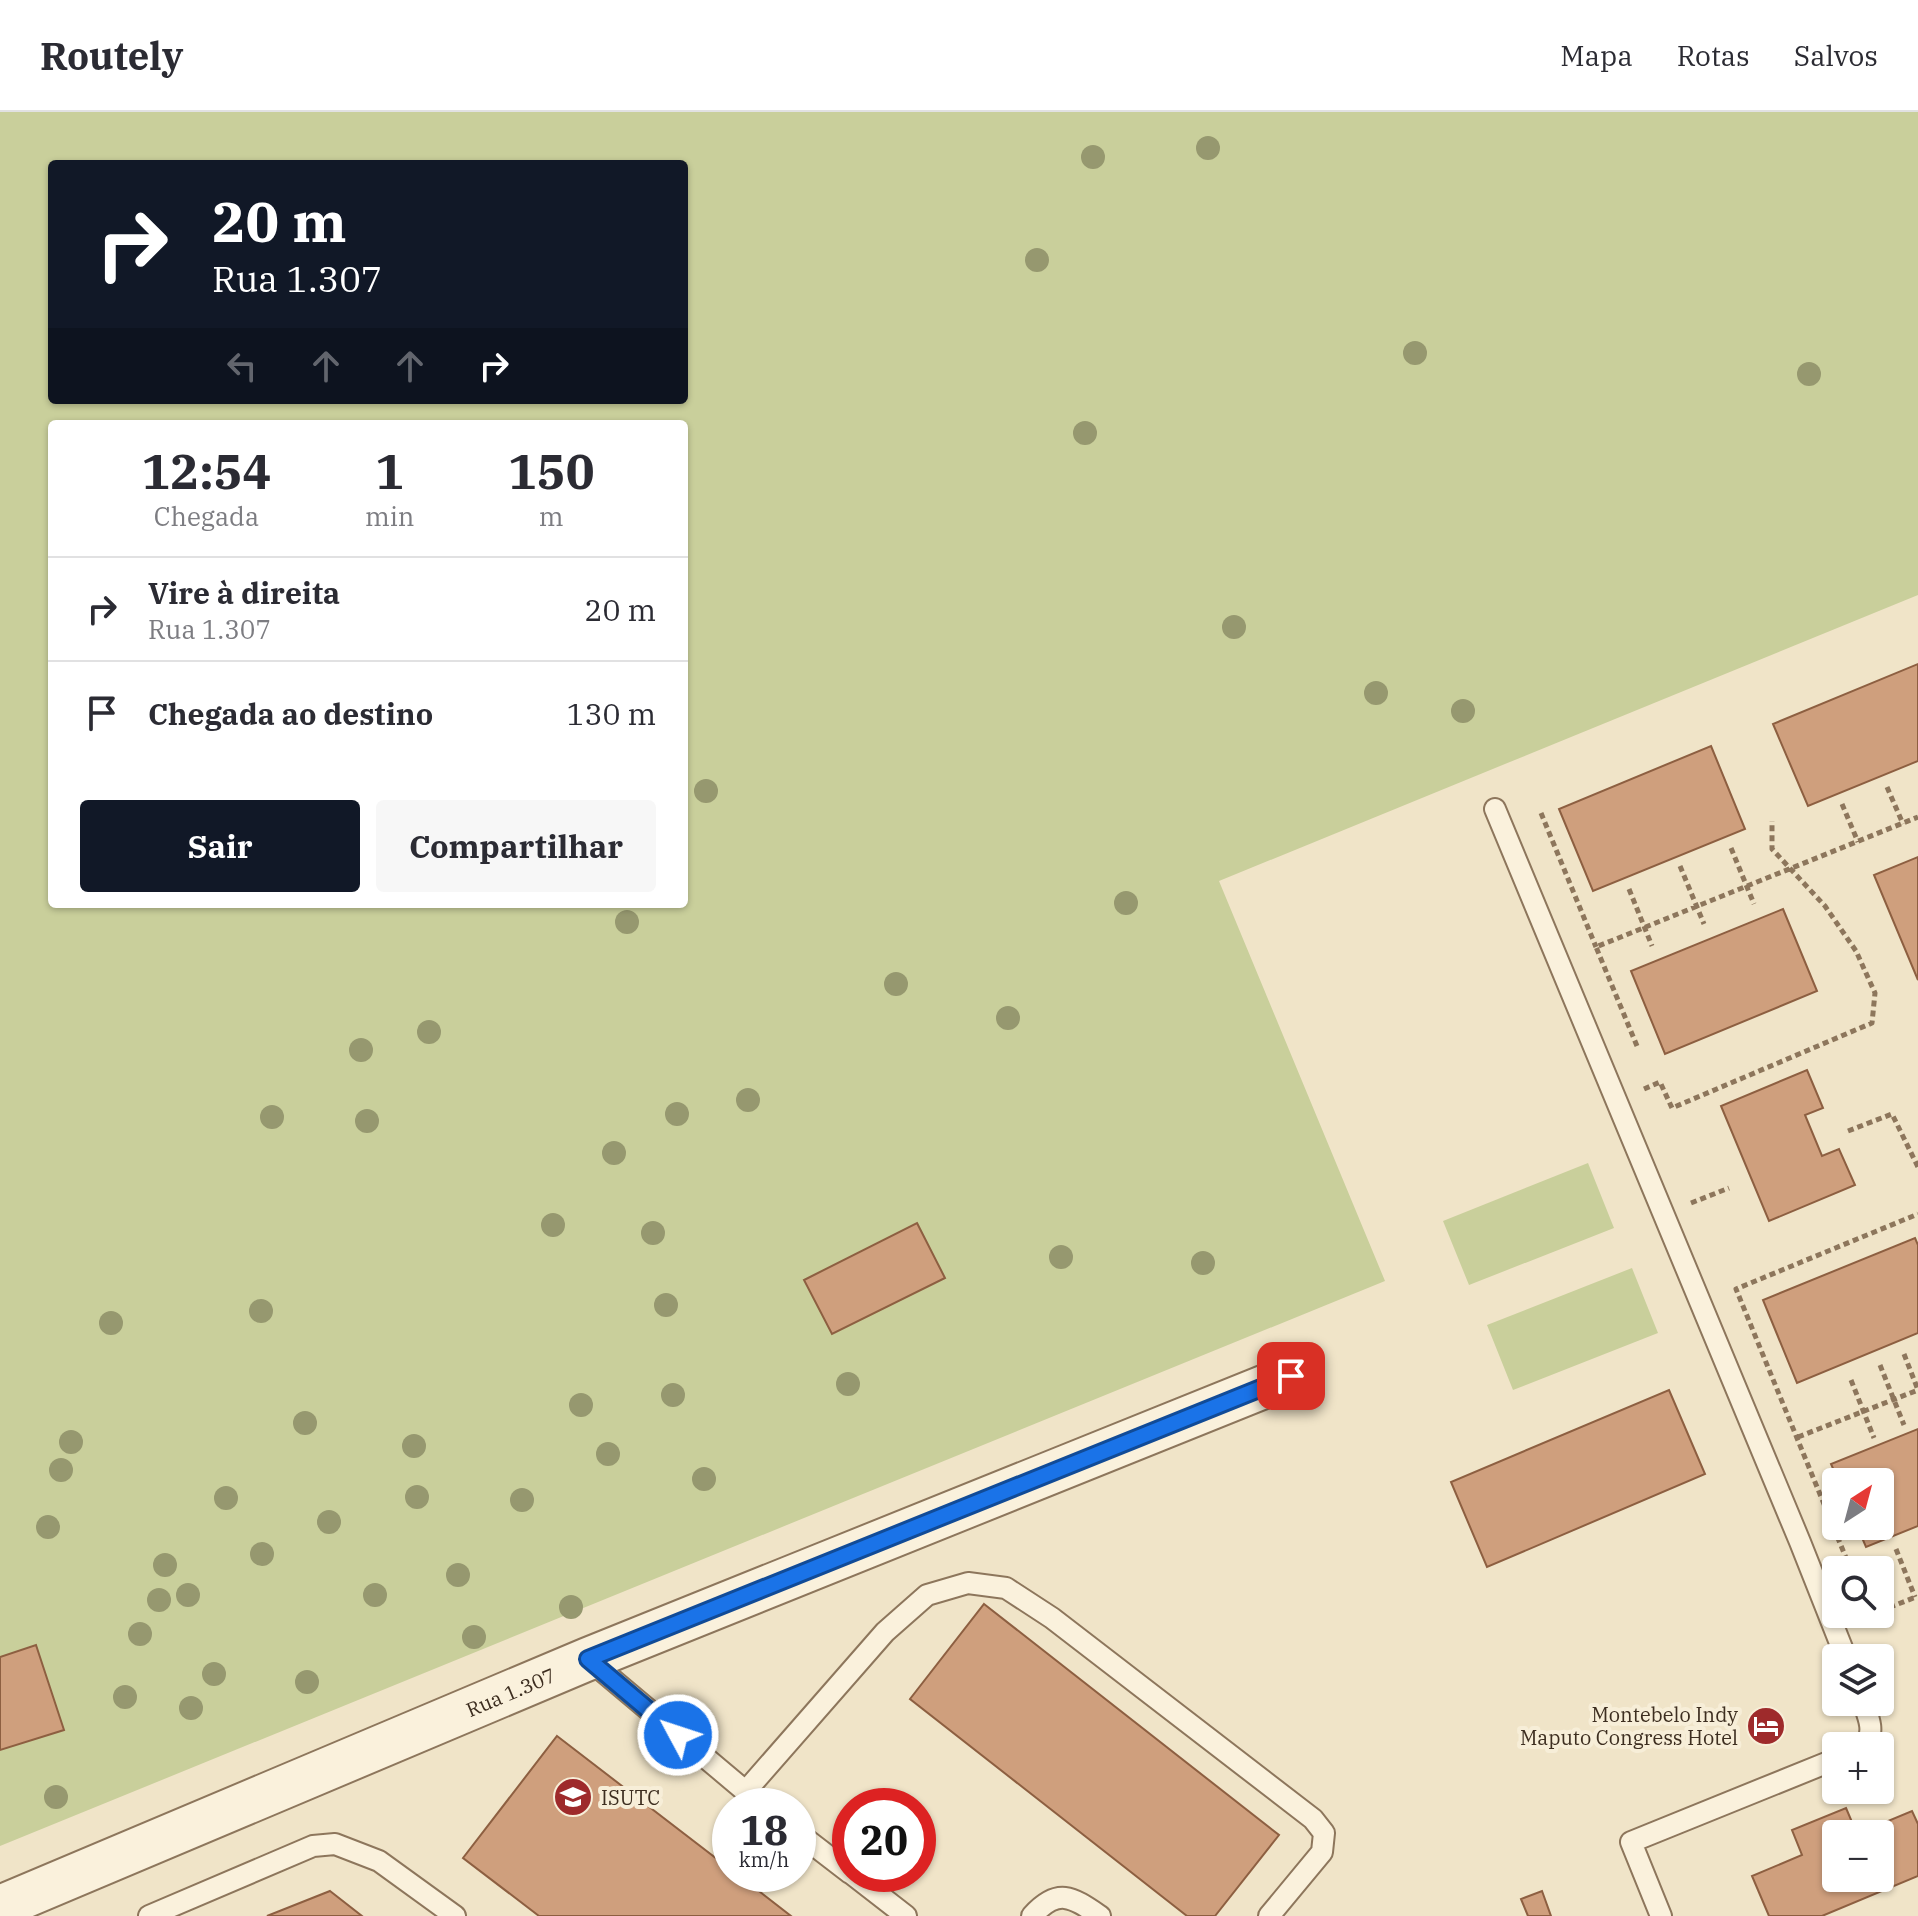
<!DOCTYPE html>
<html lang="pt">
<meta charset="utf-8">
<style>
:root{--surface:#fff;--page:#f7f7f7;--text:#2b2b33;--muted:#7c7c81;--line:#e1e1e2;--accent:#111827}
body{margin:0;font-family:"IBM Plex Serif",serif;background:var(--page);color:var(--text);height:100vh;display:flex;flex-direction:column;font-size:30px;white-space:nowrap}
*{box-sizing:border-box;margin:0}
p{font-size:26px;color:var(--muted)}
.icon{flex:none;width:44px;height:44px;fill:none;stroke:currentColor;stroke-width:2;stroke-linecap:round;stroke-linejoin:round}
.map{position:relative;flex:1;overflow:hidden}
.panel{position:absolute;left:48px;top:308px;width:640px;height:488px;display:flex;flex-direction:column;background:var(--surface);border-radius:8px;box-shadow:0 2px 6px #0004}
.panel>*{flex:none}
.guide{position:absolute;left:48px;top:48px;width:640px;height:244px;border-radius:8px;box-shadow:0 2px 6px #0004;background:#111827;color:#fff;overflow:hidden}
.needle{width:52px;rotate:36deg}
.buttons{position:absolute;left:1822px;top:1356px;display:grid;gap:16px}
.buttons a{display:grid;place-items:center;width:72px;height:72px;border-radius:8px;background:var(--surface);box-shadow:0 2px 6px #0004;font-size:40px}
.speed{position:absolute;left:712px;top:1676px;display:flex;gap:16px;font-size:40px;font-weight:700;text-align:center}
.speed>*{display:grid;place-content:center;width:104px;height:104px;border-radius:50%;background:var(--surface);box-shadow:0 2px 6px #0004;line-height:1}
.speed small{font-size:20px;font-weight:400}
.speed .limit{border:12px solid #d22;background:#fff;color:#111}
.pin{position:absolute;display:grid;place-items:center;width:68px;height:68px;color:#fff;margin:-34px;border-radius:16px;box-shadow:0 4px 12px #0006}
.me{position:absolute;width:88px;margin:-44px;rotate:310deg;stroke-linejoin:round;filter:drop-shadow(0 0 6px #0008)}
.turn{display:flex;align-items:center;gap:28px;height:168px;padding:0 32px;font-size:36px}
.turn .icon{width:104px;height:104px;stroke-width:2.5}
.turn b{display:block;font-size:56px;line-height:68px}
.lanes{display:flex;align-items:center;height:76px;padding:0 32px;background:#0003;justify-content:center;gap:40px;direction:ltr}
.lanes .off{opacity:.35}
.eta{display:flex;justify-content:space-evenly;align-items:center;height:136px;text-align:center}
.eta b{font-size:48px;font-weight:700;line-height:56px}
.primary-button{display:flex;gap:16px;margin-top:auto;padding:16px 32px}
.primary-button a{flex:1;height:92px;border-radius:8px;background:var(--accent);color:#fff;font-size:32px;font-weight:700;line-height:92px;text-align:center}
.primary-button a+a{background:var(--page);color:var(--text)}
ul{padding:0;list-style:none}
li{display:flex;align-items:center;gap:24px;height:104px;padding:0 32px;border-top:2px solid var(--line)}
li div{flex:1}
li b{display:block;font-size:30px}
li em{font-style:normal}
header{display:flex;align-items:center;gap:48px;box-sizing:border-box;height:112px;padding:0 40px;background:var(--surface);border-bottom:2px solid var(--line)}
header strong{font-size:38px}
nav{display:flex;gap:44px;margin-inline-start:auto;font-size:28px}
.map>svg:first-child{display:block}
</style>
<header>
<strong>Routely</strong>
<nav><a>Mapa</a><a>Rotas</a><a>Salvos</a></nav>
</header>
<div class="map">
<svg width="1918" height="1804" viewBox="0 0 1918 1804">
<rect width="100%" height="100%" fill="#f0e4c8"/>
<!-- green -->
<path fill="#c9cf9b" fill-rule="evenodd" d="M0,0H1918V483L1219,769L1385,1169L0,1734ZM52,52H684V288H52ZM52,312H684V792H52Z
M1588,1051L1614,1116L1469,1173L1443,1109Z
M1632,1156L1658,1221L1513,1278L1487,1213Z"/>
<!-- building -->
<path fill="#cf9f7d" stroke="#8d5f41" stroke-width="2" fill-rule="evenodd" d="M1918,552V649L1808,694L1773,612Z
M1711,634L1745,717L1593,779L1559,697Z
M1918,745V868L1874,763Z
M1783,797L1817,879L1665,942L1631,859Z
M1807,958L1823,996L1805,1003L1822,1044L1839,1037L1855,1073L1769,1109L1721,994Z
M917,1111L945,1166L832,1222L804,1168Z
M1915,1126L1918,1133V1221L1797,1271L1763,1188Z
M1669,1278L1705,1362L1487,1455L1451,1370Z
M1918,1317V1414L1866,1435L1857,1414H1880V1370H1839L1831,1352Z
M984,1492L1279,1723L1215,1804H1187L910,1587Z
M36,1533L64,1618L0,1638V1545Z
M557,1624L730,1757V1762H737L791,1804H539L463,1746Z
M1846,1696L1857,1722L1912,1699L1918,1712V1764L1822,1804H1769L1752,1764L1802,1743L1792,1718ZM1836,1722H1880V1766H1836Z
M330,1779L362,1804H267Z
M1542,1779L1551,1804H1528L1521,1787Z"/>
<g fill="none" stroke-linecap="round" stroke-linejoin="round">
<!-- lane casing -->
<g stroke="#8d765c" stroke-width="24">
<path id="lane" d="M1495,697L1800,1430L1846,1546
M588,1547L763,1694
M1863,1590C1869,1607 1874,1616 1867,1634
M745,1680L885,1520L927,1483L968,1471L1006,1476L1052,1506L1313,1707L1324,1721L1322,1740L1269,1804
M798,1721L850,1761
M852,1762L906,1804
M149,1804L313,1734L335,1732L379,1749L455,1804
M1032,1804C1058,1775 1072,1785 1100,1804
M1661,1804L1631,1730L1836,1647"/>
</g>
<!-- street casing -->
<g stroke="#8d765c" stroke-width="46">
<g id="street">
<path id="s1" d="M0,1795L588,1547L1291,1264"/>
</g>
</g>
<!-- path -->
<path stroke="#8d765c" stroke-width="5" stroke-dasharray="6 4" stroke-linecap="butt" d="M1887,675L1903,712
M1842,692L1858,730
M1541,701L1596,835
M1731,736L1754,792
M1680,754L1704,812
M1629,777L1652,834
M1637,934L1596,835L1918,705
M1644,977L1660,970L1672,996L1872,911L1875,881L1856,839L1825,794L1772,737V709
M1848,1019L1892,1002L1918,1055
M1691,1091L1729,1076
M1904,1242L1918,1278
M1880,1253L1904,1313
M1851,1268L1874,1326
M1798,1325L1918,1278
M1896,1437L1915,1485
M1851,1458L1736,1177L1918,1102
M1880,1499L1916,1485
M1861,1507L1873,1502"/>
<!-- lane -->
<use href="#lane" stroke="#faf1dc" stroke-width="20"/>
<!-- street -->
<use href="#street" stroke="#faf1dc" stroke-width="42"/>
</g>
<!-- trees -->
<g fill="#96986f">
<circle cx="1208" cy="36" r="12"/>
<circle cx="1093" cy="45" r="12"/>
<circle cx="1037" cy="148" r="12"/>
<circle cx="1415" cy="241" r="12"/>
<circle cx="1809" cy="262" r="12"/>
<circle cx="1085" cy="321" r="12"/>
<circle cx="1234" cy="515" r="12"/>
<circle cx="1376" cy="581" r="12"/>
<circle cx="1463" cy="599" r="12"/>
<circle cx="706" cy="679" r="12"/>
<circle cx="1126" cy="791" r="12"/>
<circle cx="627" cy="810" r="12"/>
<circle cx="896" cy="872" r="12"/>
<circle cx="1008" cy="906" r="12"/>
<circle cx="429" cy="920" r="12"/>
<circle cx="361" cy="938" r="12"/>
<circle cx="748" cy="988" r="12"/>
<circle cx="677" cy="1002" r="12"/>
<circle cx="272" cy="1005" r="12"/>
<circle cx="367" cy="1009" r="12"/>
<circle cx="614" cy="1041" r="12"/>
<circle cx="553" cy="1113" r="12"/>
<circle cx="653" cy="1121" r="12"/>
<circle cx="1061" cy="1145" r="12"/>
<circle cx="1203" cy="1151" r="12"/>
<circle cx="666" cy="1193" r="12"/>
<circle cx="261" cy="1199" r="12"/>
<circle cx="111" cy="1211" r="12"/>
<circle cx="848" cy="1272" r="12"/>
<circle cx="673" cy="1283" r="12"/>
<circle cx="581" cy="1293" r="12"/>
<circle cx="305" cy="1311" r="12"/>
<circle cx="71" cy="1330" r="12"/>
<circle cx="414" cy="1334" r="12"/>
<circle cx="608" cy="1342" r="12"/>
<circle cx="61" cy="1358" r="12"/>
<circle cx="704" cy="1367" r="12"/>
<circle cx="417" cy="1385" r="12"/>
<circle cx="226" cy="1386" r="12"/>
<circle cx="522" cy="1388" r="12"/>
<circle cx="329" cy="1410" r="12"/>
<circle cx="48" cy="1415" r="12"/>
<circle cx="262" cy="1442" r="12"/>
<circle cx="165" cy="1453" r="12"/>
<circle cx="458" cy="1463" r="12"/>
<circle cx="188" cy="1483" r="12"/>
<circle cx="375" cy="1483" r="12"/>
<circle cx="159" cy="1488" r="12"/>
<circle cx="571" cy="1495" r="12"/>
<circle cx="140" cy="1522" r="12"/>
<circle cx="474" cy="1525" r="12"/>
<circle cx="214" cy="1562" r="12"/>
<circle cx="307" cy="1570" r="12"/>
<circle cx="125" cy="1585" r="12"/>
<circle cx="191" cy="1596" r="12"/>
<circle cx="56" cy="1685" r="12"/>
</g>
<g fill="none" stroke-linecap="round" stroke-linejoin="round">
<!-- route casing -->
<g stroke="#114b97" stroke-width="20">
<path id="route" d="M678,1623L588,1547L1291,1264"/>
</g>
<!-- route -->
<use href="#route" stroke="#1a73e8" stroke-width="14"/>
</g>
<!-- icons -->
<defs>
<g id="hotel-disc" transform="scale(2)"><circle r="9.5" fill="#9e2a2b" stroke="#f7eed8"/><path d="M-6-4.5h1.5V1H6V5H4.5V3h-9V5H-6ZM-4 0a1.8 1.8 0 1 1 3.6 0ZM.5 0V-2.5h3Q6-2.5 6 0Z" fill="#fff"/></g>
<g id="university-disc" transform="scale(2)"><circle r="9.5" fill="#9e2a2b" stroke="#f7eed8"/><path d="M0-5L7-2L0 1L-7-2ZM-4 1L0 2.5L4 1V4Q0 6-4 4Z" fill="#fff"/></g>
</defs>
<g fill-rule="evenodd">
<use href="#hotel-disc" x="1766" y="1614"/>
<use href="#university-disc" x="573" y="1685"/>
</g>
<g text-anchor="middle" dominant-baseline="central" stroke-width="8" stroke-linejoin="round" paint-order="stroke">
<!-- street labels -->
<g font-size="20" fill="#3d2e20" stroke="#f7eed8">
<text stroke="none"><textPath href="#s1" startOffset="554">Rua 1.307</textPath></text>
</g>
<!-- poi labels -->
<g font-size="20" fill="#3d2e20" stroke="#f7eed8" text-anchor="end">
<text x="1738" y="1602">Montebelo Indy<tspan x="1738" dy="23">Maputo Congress Hotel</tspan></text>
<text x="601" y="1685" text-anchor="start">ISUTC</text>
</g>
</g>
</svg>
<div class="buttons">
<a><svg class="needle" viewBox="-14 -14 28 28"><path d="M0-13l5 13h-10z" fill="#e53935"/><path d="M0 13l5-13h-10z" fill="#7c7c81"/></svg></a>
<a><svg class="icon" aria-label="search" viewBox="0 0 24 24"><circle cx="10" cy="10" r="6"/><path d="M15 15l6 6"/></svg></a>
<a><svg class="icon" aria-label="layers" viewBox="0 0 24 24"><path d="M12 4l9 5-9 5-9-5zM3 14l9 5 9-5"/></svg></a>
<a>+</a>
<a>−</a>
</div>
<div class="speed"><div>18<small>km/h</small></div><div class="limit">20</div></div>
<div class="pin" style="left:1291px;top:1264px;background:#d93025"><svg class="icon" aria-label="arrive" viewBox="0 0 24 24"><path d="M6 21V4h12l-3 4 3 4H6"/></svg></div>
<svg class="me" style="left:678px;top:1623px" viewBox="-20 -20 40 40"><circle r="17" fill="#1a73e8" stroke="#fff" stroke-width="3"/><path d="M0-11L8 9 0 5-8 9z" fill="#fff"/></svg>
<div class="guide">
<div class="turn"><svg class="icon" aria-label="right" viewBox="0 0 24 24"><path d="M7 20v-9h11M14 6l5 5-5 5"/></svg><div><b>20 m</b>Rua 1.307</div></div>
<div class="lanes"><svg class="icon off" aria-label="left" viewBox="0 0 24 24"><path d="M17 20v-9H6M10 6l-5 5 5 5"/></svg><svg class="icon off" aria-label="ahead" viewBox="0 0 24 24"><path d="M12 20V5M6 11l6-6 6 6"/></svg><svg class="icon off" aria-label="ahead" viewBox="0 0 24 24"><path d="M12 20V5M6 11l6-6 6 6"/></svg><svg class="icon" aria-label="right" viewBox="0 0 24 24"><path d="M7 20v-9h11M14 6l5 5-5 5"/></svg></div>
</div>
<section class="panel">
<div class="eta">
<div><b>12:54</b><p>Chegada</p></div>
<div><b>1</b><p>min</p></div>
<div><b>150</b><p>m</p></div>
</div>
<ul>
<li><svg class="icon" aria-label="right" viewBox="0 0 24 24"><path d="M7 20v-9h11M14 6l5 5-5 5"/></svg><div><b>Vire à direita</b><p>Rua 1.307</p></div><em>20 m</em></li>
<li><svg class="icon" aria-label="arrive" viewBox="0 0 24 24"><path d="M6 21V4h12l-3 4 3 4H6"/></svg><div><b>Chegada ao destino</b></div><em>130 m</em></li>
</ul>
<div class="primary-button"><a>Sair</a><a>Compartilhar</a></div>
</section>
</div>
